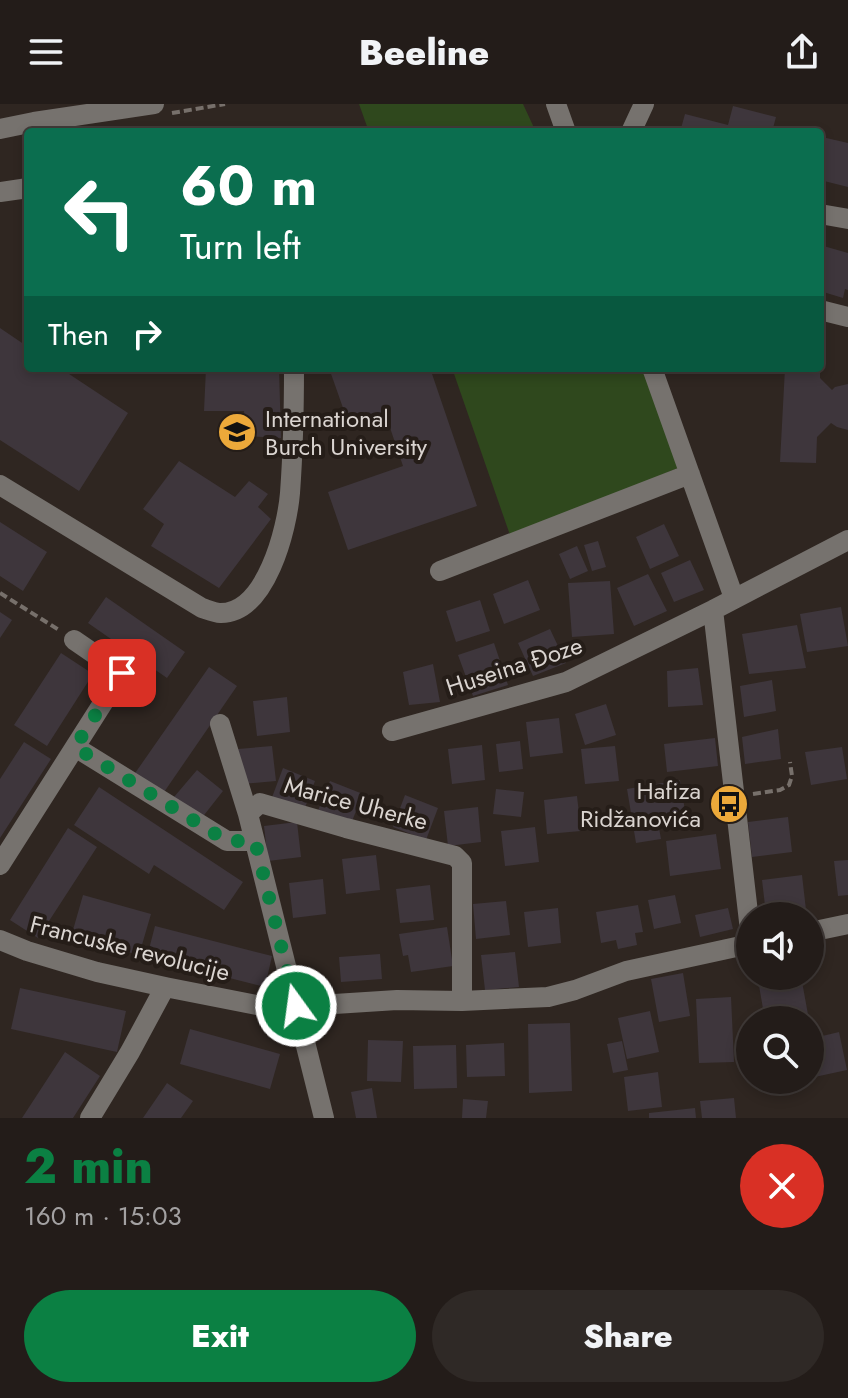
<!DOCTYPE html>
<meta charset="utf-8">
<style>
:root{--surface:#231c19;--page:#2f2926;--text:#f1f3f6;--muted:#a3a1a2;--line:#403a38;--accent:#0b8043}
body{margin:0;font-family:Jost,sans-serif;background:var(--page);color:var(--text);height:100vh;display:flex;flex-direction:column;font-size:30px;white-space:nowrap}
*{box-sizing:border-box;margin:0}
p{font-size:26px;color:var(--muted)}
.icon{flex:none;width:44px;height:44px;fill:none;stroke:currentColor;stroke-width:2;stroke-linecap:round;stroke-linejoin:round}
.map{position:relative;height:1014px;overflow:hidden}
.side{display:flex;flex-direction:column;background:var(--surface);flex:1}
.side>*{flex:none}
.hud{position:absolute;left:24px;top:24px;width:800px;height:244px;border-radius:8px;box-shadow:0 4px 12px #0003,0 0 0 2px var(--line);background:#0b6e4f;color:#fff;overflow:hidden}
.fabs{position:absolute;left:736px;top:798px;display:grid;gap:16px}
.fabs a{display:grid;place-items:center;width:88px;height:88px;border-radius:50%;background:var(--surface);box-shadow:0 4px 12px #0003,0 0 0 2px var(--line);font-size:40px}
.pin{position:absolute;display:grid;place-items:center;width:68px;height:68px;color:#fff;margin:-34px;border-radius:16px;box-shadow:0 4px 12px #0006}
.me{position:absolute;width:88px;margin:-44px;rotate:346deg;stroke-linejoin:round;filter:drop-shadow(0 0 6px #0008)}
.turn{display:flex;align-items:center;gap:28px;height:168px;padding:0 24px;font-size:36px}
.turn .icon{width:104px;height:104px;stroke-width:2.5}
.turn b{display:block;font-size:56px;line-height:68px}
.then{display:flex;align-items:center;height:76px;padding:0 24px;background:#0003;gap:16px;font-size:30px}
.round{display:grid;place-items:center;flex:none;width:84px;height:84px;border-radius:42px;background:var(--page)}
.overview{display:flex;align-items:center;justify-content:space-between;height:136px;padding:0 24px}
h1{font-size:48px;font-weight:800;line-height:60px;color:var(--accent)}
.button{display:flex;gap:16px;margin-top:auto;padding:16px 24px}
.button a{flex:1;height:92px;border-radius:48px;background:var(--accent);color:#fff;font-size:32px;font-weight:800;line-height:92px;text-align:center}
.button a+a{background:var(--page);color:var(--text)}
header{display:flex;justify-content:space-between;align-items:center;height:104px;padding:0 24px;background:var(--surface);font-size:36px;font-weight:800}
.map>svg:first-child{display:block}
</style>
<header><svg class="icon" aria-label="menu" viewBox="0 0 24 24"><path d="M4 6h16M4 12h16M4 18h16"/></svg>Beeline<svg class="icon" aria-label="share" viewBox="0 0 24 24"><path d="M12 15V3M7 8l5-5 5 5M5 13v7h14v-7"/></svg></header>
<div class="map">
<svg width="848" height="1014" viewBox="0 0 848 1014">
<rect width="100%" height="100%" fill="#2f2621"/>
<!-- green -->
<path fill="#2f481d" d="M359,0H523L536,28H369Z
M452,264H646L690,359L511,434Z"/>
<!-- building -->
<path fill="#3e363c" d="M733,2L776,13L772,28H680L685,10L728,21Z
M822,33L848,39V83L820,76V40Z
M820,141L848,149V186L845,185L843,194L820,187Z
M0,224L28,243V264H60L128,309L79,387L0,336Z
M206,264H279L281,334L246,332L244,307H204Z
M329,264H430L477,402L348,446L328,388L403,362L385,309L349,321Z
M785,264H820V274L832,286L835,283L848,280V326L837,323L831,319L817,333L816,359L780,358Z
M179,357L235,393L249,377L268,390L258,403L271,415L219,484L151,442L164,420L143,405Z
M0,418L47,448L23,487L0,472Z
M664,420L679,452L650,465L636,433Z
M598,437L606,463L592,467L584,441Z
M577,442L588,467L570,475L559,450Z
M690,456L704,486L674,498L661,469Z
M648,470L667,507L634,522L617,484Z
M528,476L540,506L504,520L493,490Z
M610,477L614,530L572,533L568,479Z
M106,493L185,548L167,574L88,519Z
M480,496L490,527L456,538L446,507Z
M841,503L848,542L807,548L800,510Z
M0,508L12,516L0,534Z
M797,521L806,564L749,570L742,530Z
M550,525L566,559L533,572L518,539Z
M494,539L508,581L473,592L458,551Z
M61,549L93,570L47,642L14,621Z
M433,560L440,598L409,601L403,568Z
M209,563L237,582L160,694L131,675Z
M698,564L703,601L668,603L667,567Z
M772,576L776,607L744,613L740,582Z
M287,593L290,628L257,632L253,597Z
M606,600L616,631L585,641L575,610Z
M559,614L563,649L530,653L526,618Z
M778,625L781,655L745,660L742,633Z
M715,634L718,662L667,668L664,640Z
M520,637L523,665L499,668L496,640Z
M24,638L51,655L0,734V675Z
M482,641L485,676L452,680L448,645Z
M272,642L276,677L242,680L238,645Z
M615,642L619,677L585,680L581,645Z
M842,643L847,675L811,681L805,648Z
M283,664L315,677L303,709L271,696Z
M197,666L223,687L201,715L174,693Z
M680,676L687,719L659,724L661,735L636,739L627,685Z
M330,677L363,690L350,722L317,709Z
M99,683L243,778L224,806L154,761L149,770L74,721Z
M496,685L524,688L521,713L493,710Z
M405,691L438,704L426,736L393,723Z
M577,692L581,727L547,730L544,696Z
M478,703L481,738L448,742L444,707Z
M788,713L792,748L752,753L748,718Z
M297,718L301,753L268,757L264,722Z
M535,723L539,758L505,762L501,727Z
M68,724L97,743L38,834L10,816Z
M716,730L721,765L670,772L666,737Z
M376,751L380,786L346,790L342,755Z
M848,756V791L838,792L834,757Z
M802,771L806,806L766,810L762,776Z
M323,775L326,810L293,814L289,779Z
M430,781L434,816L400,819L396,785Z
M83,791L151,810L139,851L71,833Z
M675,791L681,819L654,825L648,796Z
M506,797L510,831L476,835L473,800Z
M638,801L643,828L635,829L637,841L618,845L616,836L601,839L596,808Z
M558,804L561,839L528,843L524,808Z
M728,804L733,825L700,833L695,811Z
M155,822L272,852L265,883L147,853Z
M447,823L453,862L411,868L408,851L403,852L399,830Z
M515,848L519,883L485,886L481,851Z
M380,850L382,875L341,878L339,853Z
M683,869L690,912L659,918L651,875Z
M779,872H801L809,916H765L758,876Z
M20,884L126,907L117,948L11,925Z
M731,893L734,958L699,959L696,895Z
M650,907L659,948L627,955L618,914Z
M570,919L572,987L529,989L528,920Z
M190,925L280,950L270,985L180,960Z
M839,928L847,966L810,974V935Z
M368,936L403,937L401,978L367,977Z
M622,937L628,966L613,969L607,940Z
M504,939L505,972L467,973L466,941Z
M456,941L457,984L414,985L413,942Z
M65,948L100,972L73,1014H22Z
M658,968L662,1003L628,1007L624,973Z
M167,979L193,997L181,1014H143Z
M372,984L377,1014H356L351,988Z
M734,994L736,1014H702L700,997Z
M463,995L488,997L486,1014H462Z
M695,1004L696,1014H649V1009Z"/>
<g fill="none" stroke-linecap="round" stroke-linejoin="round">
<!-- path -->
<path stroke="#77706b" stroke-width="4" stroke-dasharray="8 4" stroke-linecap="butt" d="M172,9L225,0
M0,489L59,526
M753,690L780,686L789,681L792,672L790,658"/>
<!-- minor -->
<path stroke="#76726e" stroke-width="20" d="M556,0L566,28
M0,25L34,18L154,0
M631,28L644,0
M0,88L28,84
M820,110L848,115
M820,206L848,213
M652,264L734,494
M0,381L202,504C208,506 215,509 220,509C266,510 287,425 290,389C293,348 294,305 294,264
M440,467L690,370
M713,506L750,826
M220,620L248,710L324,1014
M392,627L566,578L713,506L848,436
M75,643L227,737H255
M248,710L260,699L346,724L455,752L462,759V897
M0,761L122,569L74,536
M810,828L848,820
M0,836L27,847L97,868L165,883L272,904L397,896L462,897L548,893L575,886L626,867L750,840
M90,1014L130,948L165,883"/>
</g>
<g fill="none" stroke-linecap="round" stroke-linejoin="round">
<!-- route -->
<path stroke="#0b8043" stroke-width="14" stroke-dasharray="0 25.2" d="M122,569L75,643L227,737H255L296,902"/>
</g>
<!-- icons -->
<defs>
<g id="university-disc" transform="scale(2)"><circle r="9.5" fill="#eca93a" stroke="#251d18"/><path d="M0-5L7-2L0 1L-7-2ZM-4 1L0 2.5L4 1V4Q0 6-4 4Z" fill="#111"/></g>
<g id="bus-disc" transform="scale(2)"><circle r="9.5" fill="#eca93a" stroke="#251d18"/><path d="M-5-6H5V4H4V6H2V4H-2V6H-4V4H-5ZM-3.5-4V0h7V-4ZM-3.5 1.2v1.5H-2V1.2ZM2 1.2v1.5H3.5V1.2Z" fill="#111"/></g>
</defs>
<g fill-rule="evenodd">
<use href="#university-disc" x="237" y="328"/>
<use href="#bus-disc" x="729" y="700"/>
</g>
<g text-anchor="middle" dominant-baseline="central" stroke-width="8" stroke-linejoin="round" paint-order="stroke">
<!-- poi labels -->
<g font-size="24" fill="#dad4d0" stroke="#251d18" text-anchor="start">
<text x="265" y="314">International<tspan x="265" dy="28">Burch University</tspan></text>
<text x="701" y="686" text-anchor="end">Hafiza<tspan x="701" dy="28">Ridžanovića</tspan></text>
</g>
<!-- street labels -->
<g font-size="24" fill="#dad4d0" stroke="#251d18">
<text transform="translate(514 562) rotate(-18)">Huseina Đoze</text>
<text transform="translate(356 699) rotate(15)">Marice Uherke</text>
<text transform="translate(130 844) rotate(14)">Francuske revolucije</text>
</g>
</g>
</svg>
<div class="fabs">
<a><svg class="icon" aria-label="sound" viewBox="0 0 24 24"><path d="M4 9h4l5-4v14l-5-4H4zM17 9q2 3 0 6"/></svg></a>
<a><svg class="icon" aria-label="search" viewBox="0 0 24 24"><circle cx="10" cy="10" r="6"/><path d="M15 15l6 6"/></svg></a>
</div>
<div class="pin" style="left:122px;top:569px;background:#d93025"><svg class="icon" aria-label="arrive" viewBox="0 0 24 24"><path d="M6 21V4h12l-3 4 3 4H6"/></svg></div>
<svg class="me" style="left:296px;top:902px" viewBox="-20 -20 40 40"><circle r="17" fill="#0b8043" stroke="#fff" stroke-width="3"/><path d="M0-11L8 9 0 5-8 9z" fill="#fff"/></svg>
<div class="hud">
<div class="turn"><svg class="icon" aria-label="left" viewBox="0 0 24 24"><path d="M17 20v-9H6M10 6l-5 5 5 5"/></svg><div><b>60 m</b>Turn left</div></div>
<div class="then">Then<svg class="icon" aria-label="right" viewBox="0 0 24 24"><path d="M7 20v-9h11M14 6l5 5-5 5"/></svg></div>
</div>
</div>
<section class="side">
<div class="overview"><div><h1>2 min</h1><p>160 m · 15:03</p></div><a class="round" style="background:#d93025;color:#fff"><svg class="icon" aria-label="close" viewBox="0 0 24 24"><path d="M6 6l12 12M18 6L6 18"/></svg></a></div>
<div class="button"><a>Exit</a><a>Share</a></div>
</section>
